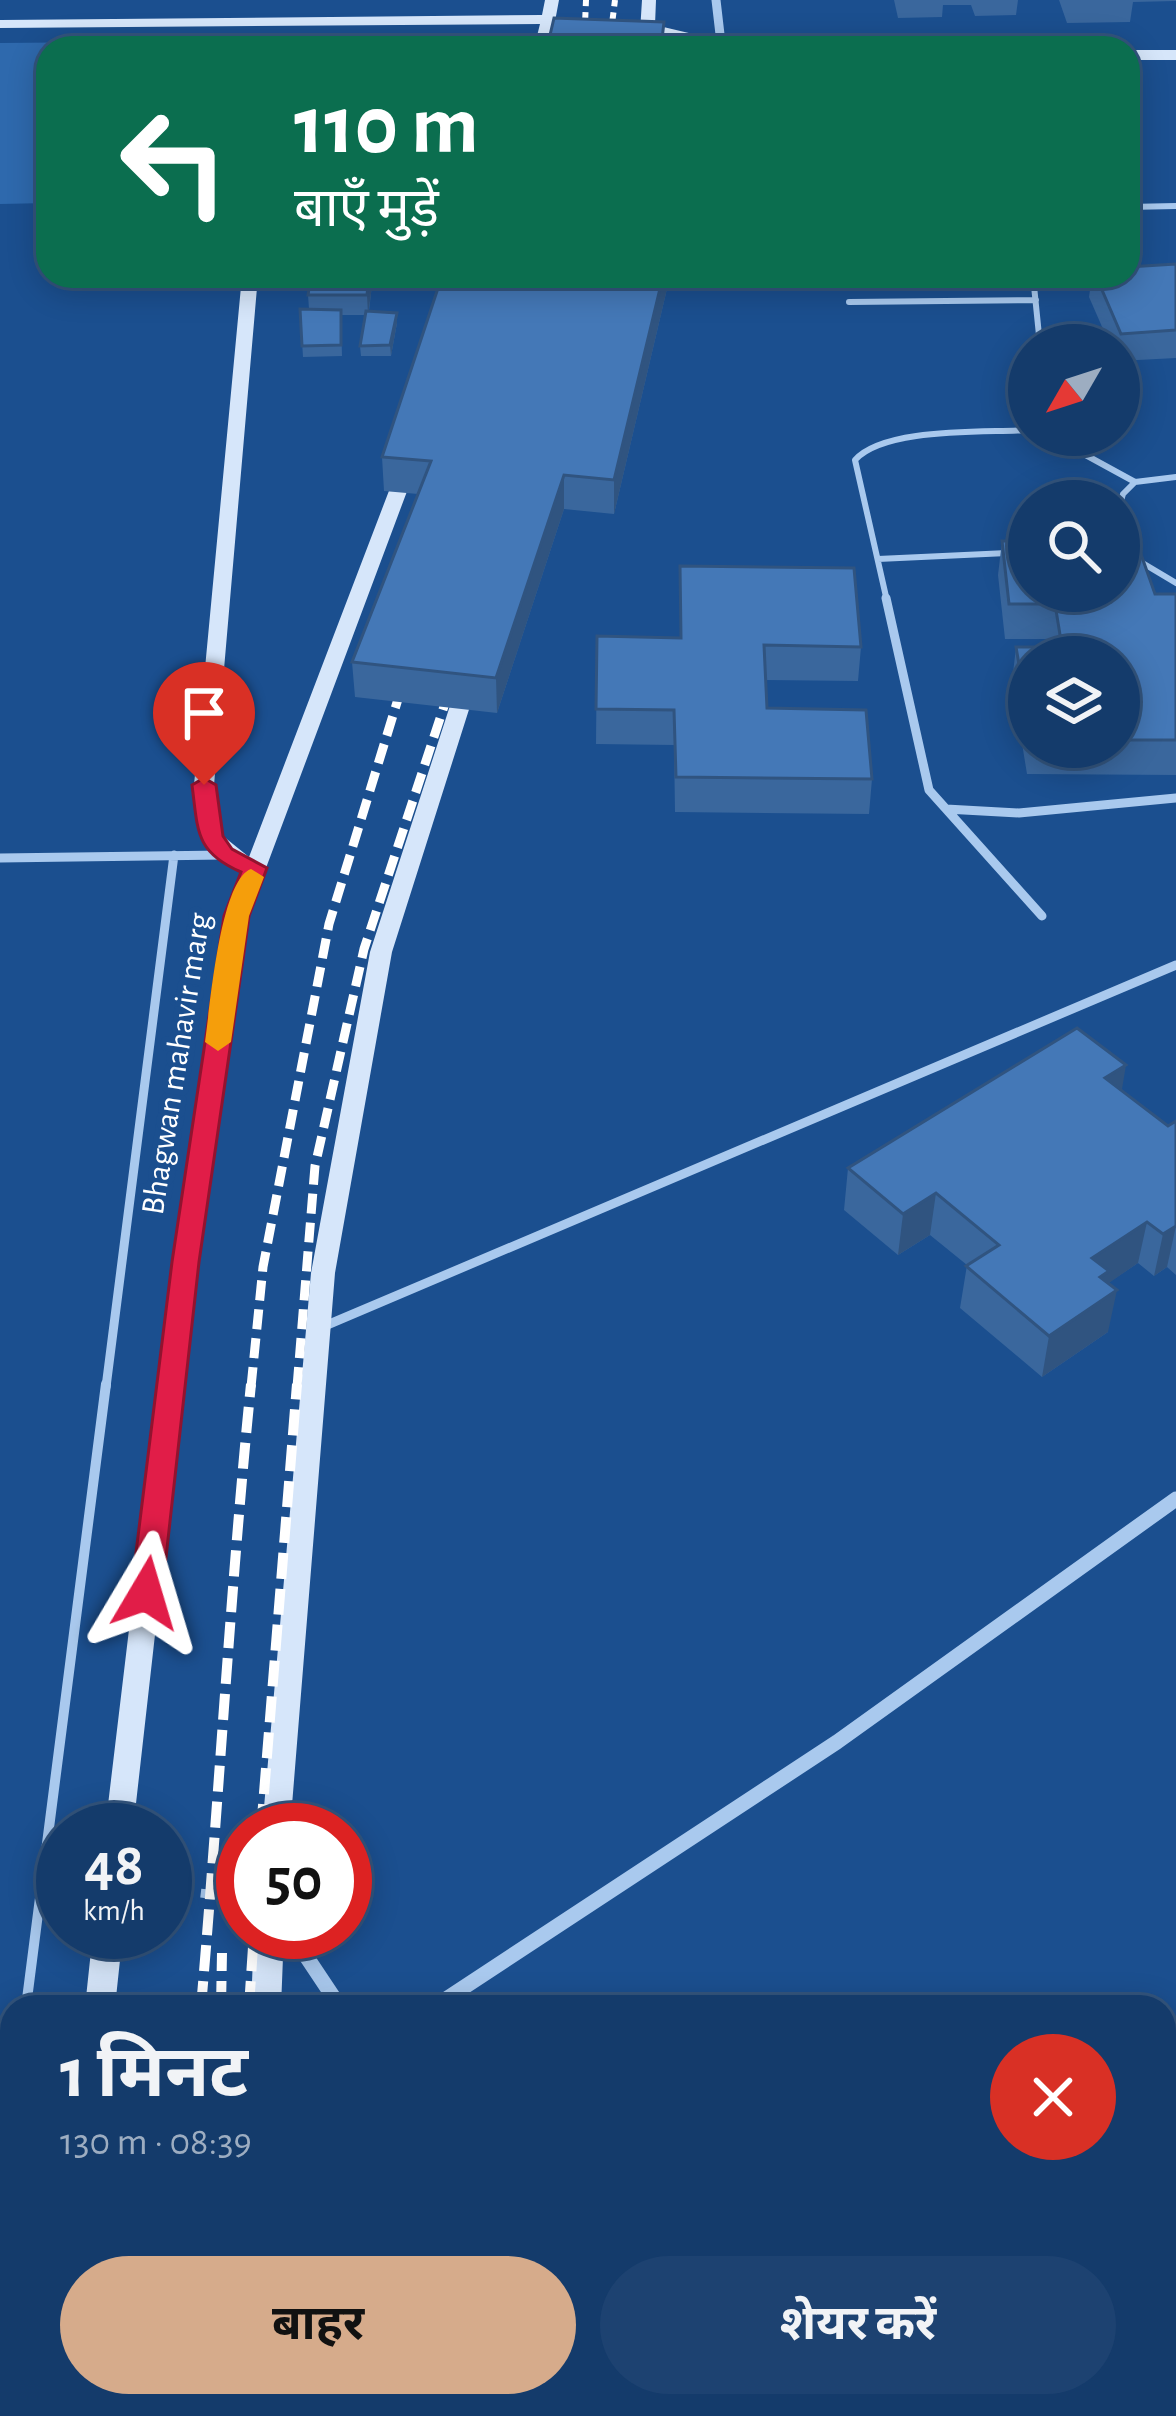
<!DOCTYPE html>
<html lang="hi">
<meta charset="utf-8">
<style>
:root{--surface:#143b6b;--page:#1d4271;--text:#f1f3f6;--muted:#9dadc1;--line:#33557e;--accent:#d6ab8b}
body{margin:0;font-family:"Alegreya Sans","Noto Sans Devanagari",sans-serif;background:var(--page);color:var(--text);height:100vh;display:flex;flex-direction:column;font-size:45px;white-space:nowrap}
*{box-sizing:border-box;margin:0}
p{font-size:39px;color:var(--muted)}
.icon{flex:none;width:66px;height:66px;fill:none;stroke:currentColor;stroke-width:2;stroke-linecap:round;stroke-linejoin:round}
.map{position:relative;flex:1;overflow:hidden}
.sheet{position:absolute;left:0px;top:1995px;width:1176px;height:423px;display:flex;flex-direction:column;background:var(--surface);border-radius:36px 36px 0 0;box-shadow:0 6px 30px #0003,0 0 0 3px var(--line)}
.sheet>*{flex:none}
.banner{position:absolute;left:36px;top:36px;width:1104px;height:252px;border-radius:36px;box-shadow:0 6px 30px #0003,0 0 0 3px var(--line);background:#0b6e4f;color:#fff;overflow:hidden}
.needle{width:78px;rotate:231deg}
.buttons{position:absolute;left:1008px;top:324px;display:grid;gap:24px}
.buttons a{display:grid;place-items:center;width:132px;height:132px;border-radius:50%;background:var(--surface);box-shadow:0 6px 30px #0003,0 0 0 3px var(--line);font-size:60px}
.speed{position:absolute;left:36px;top:1803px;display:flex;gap:24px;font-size:60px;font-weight:700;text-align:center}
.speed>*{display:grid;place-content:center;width:156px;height:156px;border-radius:50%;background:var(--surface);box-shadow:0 6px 30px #0003,0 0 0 3px var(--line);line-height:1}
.speed small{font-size:30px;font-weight:400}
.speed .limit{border:18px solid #d22;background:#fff;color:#111}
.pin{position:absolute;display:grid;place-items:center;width:102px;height:102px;color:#fff;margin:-123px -51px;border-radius:50% 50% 50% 0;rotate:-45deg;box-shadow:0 0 12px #0007}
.pin .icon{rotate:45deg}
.me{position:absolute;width:132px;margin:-66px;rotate:7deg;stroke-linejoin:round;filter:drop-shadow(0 0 9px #0008)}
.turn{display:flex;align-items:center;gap:42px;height:252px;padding:0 60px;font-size:54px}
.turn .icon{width:156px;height:156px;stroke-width:2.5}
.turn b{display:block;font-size:84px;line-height:102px}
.round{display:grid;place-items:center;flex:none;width:126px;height:126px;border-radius:63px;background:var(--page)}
.summary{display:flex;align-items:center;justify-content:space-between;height:204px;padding:0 60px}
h1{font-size:72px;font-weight:700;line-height:90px}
.action{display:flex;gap:24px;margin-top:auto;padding:24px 60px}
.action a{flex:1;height:138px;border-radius:72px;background:var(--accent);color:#111;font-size:48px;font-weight:700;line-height:138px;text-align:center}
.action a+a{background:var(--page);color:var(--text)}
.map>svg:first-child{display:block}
</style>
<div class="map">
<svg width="1176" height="2416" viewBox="0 0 1176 2416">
<rect width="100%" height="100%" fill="#1b4f8f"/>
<!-- green -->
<path fill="#2e69ad" d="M222,41L221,48H48V203L0,204V43Z"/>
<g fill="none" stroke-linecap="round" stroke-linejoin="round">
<!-- path -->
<path stroke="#a9c9ee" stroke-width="9" stroke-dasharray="8 10" stroke-linecap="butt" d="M165,1889L243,1898"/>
<!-- lane-far2 -->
<path stroke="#a9c9ee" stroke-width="6" d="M1128,207L1176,206
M1033,276L1040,345
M849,302L1036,300
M1049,435L1135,482L1176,477
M1119,508L1123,494L1135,482
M1119,509V528
M1119,549L1176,583
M878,559L1029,552
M887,601L855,460C885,427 984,433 1029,430"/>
<!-- lane-far1 -->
<path stroke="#a9c9ee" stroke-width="9" d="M886,598L929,790L1042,916
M946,809L1019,813L1176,798
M0,858L224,855
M320,1328L1176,965
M106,1387L174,855"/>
<!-- lane -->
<path stroke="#a9c9ee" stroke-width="10" d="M26,2007L106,1384
M0,2211L12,2117"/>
<!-- street-far1 -->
<path stroke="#a9c9ee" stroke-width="9" d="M716,0L721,43"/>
<!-- street -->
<path stroke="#a9c9ee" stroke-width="15" d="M290,1932L340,2007
M434,2007L837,1742L1176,1499
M634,2406L642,2416
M359,2416L360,2406"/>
<!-- secondary -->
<path fill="#d6e6fa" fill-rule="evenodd" d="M545,0H559L550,48H534L540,24L0,28V20L542,15Z
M642,0H656L655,25L752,48H722L655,34V48H639Z
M1128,50H1176V60H1128Z
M242,276H258L214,785L223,836L249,857L400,462L409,457L418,462L248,916L197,1262L133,1830H105L173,1262L226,916L243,871C204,853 195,826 194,785Z
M469,672L479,678L392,952L335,1273L290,1830H262L311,1273L370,952L459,678Z
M93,1932H123L115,2007H85Z
M254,1932H284L281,2007H251Z
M44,2406H78L77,2416H43Z
M230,2406H264V2416H230Z"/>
<!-- rail-far2 -->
<path stroke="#fff" stroke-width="6" stroke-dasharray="15 6" stroke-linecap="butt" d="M584,48L586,0
M609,48L615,0"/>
<!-- rail-far1 -->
<path stroke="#fff" stroke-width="9" stroke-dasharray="20 9" stroke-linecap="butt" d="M251,1387L263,1267L329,924L406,673
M297,1387L315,1166L364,949L454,676"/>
<!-- rail -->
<path stroke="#fff" stroke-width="10" stroke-dasharray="26 10" stroke-linecap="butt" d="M261,1830L297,1384
M201,2007C219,1799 230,1592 251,1384
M221,2007L222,1953
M249,2007L254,1932
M221,2406V2416
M166,2416L167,2406"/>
</g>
<!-- wall -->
<path fill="#3a679d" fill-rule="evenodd" d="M894,0H1018L1016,15L975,16L971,5H943L942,17L898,18Z
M1059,0H1176V1L1133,2L1130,22L1067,23Z
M1176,264V358L1119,361V345H1110L1089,297L1092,276H1128Z
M311,276H373L369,311L397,323L391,356H361L360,346L365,315H341L342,356L303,357L300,309H309L308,295Z
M442,276H670L614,514L564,509L497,713L355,697L352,662L418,494L384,491L382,457Z
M762,276H838V285L763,286Z
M1002,541L1155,594H1176V775L1027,774L1012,682L1016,647H1051L1050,639H1005L998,575ZM1029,657H1119V747H1029Z
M680,566L861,647L858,681L766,680L767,708L872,779L869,814L675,812L674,745L596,744L597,636L680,638Z
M1122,1091L1168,1126L1176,1121V1275L1167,1267L1154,1276L1138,1263L1108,1283V1332L1042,1377L960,1308L967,1265L930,1235L898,1255L844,1210L848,1168Z
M716,2406H1008L1017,2416H724Z"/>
<!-- shaded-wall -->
<path fill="#305480" d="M369,276H373V279L368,315L367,295Z
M663,276H670L614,514V480Z
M397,313V323L391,356L390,345Z
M564,475V509L497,713L496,678Z
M1126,1065L1119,1107L1105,1078Z
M936,1193L930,1235L898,1255L903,1214Z
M1147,1222L1138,1263L1106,1285L1117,1290L1108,1332L1042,1377L1049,1336L1092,1258Z
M1176,1226L1167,1267L1154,1276L1163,1234Z"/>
<!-- building -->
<path fill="#4478b7" stroke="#305480" stroke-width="3" d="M554,18L664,22L661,48H547Z
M1176,264V330L1121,334L1096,276H1128V267Z
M311,276H369L367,295H308Z
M442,276H663L614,480L564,475L496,678L352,662L431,461L382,457Z
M300,309L341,310V345L302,346Z
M366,311L397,313L390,345L360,346Z
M1119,540H1136L1155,594H1176V740H1119V657H1029V723L1016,647H1062L1055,604H1009L1002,541H1029V591H1119Z
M680,566L854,568L861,647L764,645L767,708L866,710L872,779L676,777L674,710L596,709L597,636L681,638Z
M1077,1028L1126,1065L1105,1078L1168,1126L1176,1121V1226L1163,1234L1147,1222L1092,1258L1109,1271L1100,1277L1117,1290L1049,1336L966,1266L999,1245L936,1193L903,1214L848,1168Z
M1176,2388V2416H1145L1156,2406H1164V2399Z
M736,2406H1008L1017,2416H744Z"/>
<!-- route -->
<path fill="#e11d48" stroke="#92132f" stroke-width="3" d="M204,778L216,785L223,836L232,849L267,868L249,916L243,959L199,1262L162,1593L157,1602L146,1606L136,1602L131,1593L172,1262L224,916L241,872C195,852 198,831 192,785Z"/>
<!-- slow -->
<path fill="#f59e0b" d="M251,869L264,877L249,916L231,1042L218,1051L205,1042C210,1008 220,880 251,869Z"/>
<g text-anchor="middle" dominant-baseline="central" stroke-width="12" stroke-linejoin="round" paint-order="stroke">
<!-- street labels -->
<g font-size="33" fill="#fff" stroke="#1b4f8f">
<text transform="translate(177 1064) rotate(-81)">Bhagwan mahavir marg</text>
</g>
</g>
</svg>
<div class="buttons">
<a><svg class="needle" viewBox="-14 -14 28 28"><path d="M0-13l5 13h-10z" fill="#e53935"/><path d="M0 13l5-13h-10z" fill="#9dadc1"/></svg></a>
<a><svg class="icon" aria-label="search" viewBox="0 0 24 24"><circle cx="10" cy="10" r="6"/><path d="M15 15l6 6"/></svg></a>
<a><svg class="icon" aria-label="layers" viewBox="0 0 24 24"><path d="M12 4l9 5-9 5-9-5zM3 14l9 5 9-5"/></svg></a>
</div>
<div class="speed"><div>48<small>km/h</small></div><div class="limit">50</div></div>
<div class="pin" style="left:204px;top:785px;background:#d93025"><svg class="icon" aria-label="arrive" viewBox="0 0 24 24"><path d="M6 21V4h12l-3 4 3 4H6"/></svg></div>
<svg class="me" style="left:146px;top:1593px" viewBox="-20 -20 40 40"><path d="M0-17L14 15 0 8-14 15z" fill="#e11d48" stroke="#fff" stroke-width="4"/></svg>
<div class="banner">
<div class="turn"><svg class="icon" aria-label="left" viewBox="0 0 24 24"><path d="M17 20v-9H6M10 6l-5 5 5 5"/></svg><div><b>110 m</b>बाएँ मुड़ें</div></div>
</div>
<section class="sheet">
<div class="summary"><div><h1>1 मिनट</h1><p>130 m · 08:39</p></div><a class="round" style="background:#d93025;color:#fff"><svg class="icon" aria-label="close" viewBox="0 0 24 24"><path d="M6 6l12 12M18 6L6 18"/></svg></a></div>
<div class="action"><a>बाहर</a><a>शेयर करें</a></div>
</section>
</div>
